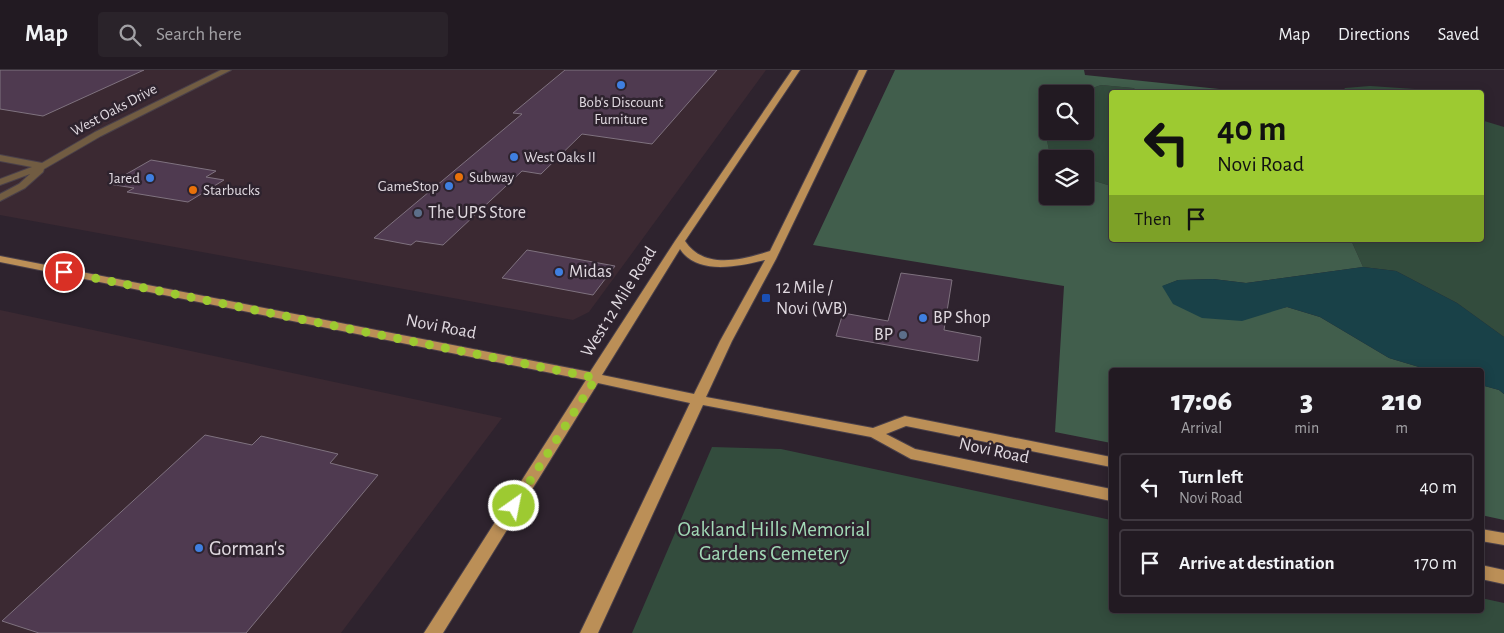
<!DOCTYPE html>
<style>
:root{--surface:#221a22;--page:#2a232a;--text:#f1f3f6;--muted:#a2a1a5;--line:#3f3840}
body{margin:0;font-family:"Alegreya Sans",sans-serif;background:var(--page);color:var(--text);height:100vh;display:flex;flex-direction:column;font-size:19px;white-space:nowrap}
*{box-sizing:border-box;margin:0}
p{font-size:16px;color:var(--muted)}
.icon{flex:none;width:28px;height:28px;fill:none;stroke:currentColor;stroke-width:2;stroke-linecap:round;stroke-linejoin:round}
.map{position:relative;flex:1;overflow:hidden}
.details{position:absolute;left:1109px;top:298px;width:375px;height:245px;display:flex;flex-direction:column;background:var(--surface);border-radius:5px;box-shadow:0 2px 12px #0003,0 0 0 1px var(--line)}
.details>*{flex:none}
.top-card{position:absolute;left:1109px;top:20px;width:375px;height:152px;border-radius:5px;box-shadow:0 2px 12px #0003,0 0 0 1px var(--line);background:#9dca31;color:#111;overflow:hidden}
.buttons{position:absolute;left:1039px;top:15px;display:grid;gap:10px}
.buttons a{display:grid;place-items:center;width:55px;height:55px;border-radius:5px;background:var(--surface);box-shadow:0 2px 12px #0003,0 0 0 1px var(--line);font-size:25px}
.pin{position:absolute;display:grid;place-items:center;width:42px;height:42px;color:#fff;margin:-21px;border:2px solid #fff;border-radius:50%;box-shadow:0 1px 5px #0007}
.me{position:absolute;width:55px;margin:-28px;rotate:33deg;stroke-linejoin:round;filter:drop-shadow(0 0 4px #0008)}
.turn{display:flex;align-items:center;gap:18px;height:105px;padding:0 25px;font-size:22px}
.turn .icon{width:65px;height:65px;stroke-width:2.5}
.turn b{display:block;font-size:35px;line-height:42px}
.then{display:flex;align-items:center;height:48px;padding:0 25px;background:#0003;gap:10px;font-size:19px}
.eta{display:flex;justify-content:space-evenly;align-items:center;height:85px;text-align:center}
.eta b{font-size:30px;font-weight:800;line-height:35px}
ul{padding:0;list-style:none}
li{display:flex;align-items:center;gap:15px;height:68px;margin:0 10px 8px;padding:0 15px;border:2px solid var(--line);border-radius:5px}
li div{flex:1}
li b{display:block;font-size:19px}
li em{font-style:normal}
header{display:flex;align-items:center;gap:30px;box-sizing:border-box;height:70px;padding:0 25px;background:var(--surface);border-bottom:1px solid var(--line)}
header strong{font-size:24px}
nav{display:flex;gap:28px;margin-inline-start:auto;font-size:18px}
.search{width:350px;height:45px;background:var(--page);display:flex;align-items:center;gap:12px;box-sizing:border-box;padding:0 18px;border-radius:5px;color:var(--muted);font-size:19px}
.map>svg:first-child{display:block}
</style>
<header>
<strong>Map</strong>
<div class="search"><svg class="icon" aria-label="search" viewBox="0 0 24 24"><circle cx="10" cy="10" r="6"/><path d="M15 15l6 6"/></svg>Search here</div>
<nav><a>Map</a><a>Directions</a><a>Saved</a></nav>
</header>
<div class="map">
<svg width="1504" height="563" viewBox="0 0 1504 563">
<rect width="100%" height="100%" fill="#2e232e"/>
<!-- commercial -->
<path fill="#3b2932" d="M0,0H766L589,242L573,250L0,145Z
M0,240L502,348L341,563H0Z"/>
<!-- green -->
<path fill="#334c3d" d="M1101,15L1133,18L1141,22H1111V116L1085,108V89H1056L1050,85L1043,51L1042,31L1047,29L1048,61H1085V24H1060L1081,22Z
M1370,16L1415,19L1430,22H1342L1345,18Z
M1481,50L1504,57V267L1457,233L1396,201L1363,197L1351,170H1481Z
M712,377L781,379L1111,450V540H1481V528L1504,533V563H632Z"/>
<!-- forest -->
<path fill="#415e4c" d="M895,0H1084L1085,5L1248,22H1141L1133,18L1101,15L1081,22L1048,24L1047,29L1042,31L1043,51L1050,85L1056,89H1048V126H1085V108L1111,116V170H1351L1363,197L1246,213L1213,209L1178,210L1163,216L1270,241L1287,237L1320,247L1389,288L1429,300H1111V373L1055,362L1064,216L813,175Z
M1481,315L1499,320L1504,324V450L1481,445Z"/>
<!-- water -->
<path fill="#194148" d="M1363,197L1396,201L1457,233L1504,267V324L1499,320L1481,315V300H1429L1389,288L1320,247L1287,237L1242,251L1202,248L1173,234L1162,216L1178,210L1213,209L1246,213Z"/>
<!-- building -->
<path fill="#4f3a50" stroke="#7f727f" d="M0,0H144L43,46L0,39Z
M565,0H717L652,74L582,64L541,104L522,101L443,175L416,171L411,175L374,168L522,44L513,43Z
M151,90L216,101L206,107L224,110L188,132L127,122L134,118L109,114Z
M527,180L615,196L593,225L502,208Z
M901,203L952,210L944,260L981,267L978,291L836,266L843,243L888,251Z
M205,365L252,375L261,366L338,384L330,393L378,405L246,563H39L2,551Z"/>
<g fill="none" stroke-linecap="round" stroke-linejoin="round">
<!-- minor casing -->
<g stroke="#4a404a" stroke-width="2">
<path id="minor" d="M221,0H231L101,66L44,99L43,102L25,118L0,131V124L19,114L30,104L0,115V109L32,97L0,91V85L42,93L95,62Z"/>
</g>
<!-- major casing -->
<g stroke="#4a404a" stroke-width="2">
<path id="major" d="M792,0H800L685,171C704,200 742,190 770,181L859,0H867L776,189L732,271L706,327L873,358L905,346L1111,387V397L906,356L886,364L915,379L1111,419V431L911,389L871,367L703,335L598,563H580L690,333L598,313L443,563H424L586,310L0,192V186L590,302L675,171ZM680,179C697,206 740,196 765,190L720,271L694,324L602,305Z
M1481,459L1504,463V475L1481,471Z
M1481,495L1504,500V514L1481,509Z"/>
</g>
<!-- minor -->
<use href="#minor" fill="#715c42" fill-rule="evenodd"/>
<!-- major -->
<use href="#major" fill="#bb8f57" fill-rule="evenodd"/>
</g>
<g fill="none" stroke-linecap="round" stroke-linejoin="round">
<!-- route -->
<path stroke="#9dca31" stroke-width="9" stroke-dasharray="0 16.2" d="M64,202L596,308L514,436"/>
</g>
<!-- markers -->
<g fill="#3f7fe0" stroke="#2e232e" stroke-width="2">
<circle cx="621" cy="15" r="5"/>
<circle cx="514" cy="87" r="5"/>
<circle cx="150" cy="108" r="5"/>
<circle cx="449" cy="116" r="5"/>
<circle cx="559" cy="202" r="5"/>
<circle cx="923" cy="248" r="5"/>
<circle cx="199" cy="478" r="5"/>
</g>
<g fill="#e8710a" stroke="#2e232e" stroke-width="2">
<circle cx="459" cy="107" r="5"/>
<circle cx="193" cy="120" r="5"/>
</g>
<g fill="#5c6f8a" stroke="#2e232e" stroke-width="2">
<circle cx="418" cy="143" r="5"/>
<circle cx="903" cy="265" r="5"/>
</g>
<rect fill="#1a4fb4" stroke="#2e232e" stroke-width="2" x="761" y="223" width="10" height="10" rx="2.5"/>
<g text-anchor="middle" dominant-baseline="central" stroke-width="5" stroke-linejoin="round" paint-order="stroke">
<!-- far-poi labels -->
<g font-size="15" fill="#e0d9e0" stroke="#2e232e" text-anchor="start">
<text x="621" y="32" text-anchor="middle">Bob's Discount<tspan x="621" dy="17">Furniture</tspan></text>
<text x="524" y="87">West Oaks II</text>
<text x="469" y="107">Subway</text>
<text x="140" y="108" text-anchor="end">Jared</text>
<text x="439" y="116" text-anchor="end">GameStop</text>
<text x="203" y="120">Starbucks</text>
</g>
<!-- far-street labels -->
<g font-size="15" fill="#e0d9e0" stroke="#2e232e">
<text transform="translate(114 40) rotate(-28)">West Oaks Drive</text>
</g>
<!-- poi labels -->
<g font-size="18" fill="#e0d9e0" stroke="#2e232e" text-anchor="start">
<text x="428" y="143">The UPS Store</text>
<text x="569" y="202">Midas</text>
<text x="776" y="218">12 Mile /<tspan x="776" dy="21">Novi (WB)</tspan></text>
<text x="933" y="248">BP Shop</text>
<text x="893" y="265" text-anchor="end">BP</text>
</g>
<!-- street labels -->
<g font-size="18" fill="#e0d9e0" stroke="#2e232e">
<text transform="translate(619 232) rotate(-58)">West 12 Mile Road</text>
<text transform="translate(441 257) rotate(11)">Novi Road</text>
<text transform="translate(994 381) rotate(12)">Novi Road</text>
</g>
<!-- near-park labels -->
<g font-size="21" fill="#a1d9b6" stroke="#2e232e">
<text x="774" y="459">Oakland Hills Memorial<tspan x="774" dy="24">Gardens Cemetery</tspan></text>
</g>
<!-- near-poi labels -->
<g font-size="21" fill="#e0d9e0" stroke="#2e232e" text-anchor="start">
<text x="209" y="478">Gorman's</text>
</g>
</g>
</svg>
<div class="buttons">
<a><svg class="icon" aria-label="search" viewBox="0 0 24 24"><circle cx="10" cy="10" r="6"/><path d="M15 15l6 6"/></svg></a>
<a><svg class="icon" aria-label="layers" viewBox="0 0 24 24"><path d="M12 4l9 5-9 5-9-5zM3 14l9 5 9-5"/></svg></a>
</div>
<div class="pin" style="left:64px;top:202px;background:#d93025"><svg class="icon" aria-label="arrive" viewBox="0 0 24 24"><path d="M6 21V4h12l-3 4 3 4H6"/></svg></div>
<svg class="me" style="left:514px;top:436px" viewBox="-20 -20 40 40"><circle r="17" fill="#9dca31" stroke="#fff" stroke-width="3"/><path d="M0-11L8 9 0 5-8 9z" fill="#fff"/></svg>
<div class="top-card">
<div class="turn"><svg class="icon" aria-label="left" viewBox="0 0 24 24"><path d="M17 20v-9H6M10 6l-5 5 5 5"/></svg><div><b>40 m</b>Novi Road</div></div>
<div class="then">Then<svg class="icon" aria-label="arrive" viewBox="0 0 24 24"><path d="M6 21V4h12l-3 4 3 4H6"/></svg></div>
</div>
<section class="details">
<div class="eta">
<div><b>17:06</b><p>Arrival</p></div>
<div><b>3</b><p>min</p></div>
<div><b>210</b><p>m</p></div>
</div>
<ul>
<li><svg class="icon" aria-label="left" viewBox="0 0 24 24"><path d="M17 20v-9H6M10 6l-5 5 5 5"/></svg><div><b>Turn left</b><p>Novi Road</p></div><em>40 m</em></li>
<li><svg class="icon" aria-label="arrive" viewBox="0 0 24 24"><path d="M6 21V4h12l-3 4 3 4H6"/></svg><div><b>Arrive at destination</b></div><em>170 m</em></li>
</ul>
</section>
</div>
